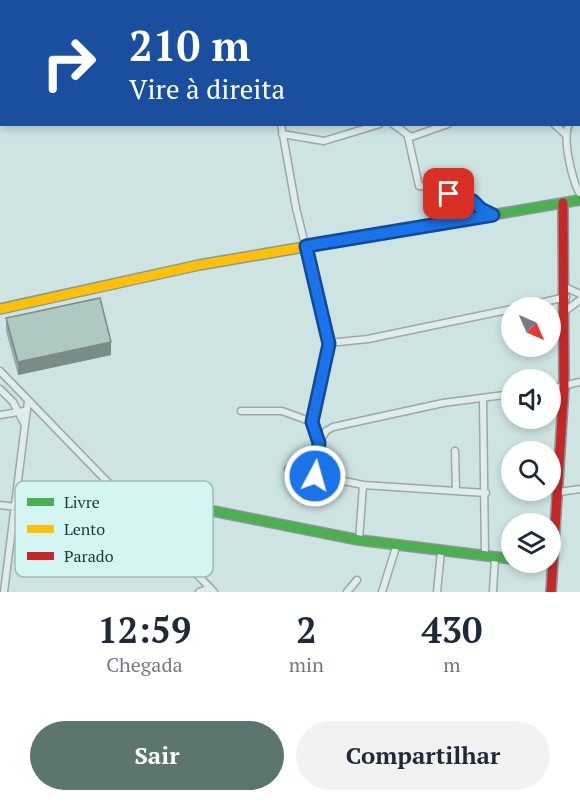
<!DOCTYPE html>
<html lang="pt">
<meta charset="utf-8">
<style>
:root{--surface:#fff;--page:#f2f2f3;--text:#1f2937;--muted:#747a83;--accent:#5c756e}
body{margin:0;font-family:"PT Serif",serif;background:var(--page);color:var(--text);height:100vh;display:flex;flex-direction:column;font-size:22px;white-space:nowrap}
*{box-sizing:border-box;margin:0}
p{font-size:20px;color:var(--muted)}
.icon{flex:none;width:33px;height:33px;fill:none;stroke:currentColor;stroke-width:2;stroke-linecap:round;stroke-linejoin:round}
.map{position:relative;height:592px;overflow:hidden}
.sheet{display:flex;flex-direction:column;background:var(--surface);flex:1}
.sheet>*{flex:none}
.top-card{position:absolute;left:0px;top:0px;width:580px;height:126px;box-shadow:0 3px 9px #0003;background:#1a4fa0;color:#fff;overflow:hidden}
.needle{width:39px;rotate:135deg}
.fabs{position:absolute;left:501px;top:297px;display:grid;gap:12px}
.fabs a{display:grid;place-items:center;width:60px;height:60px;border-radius:50%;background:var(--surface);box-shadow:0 3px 9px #0003;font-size:30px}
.pin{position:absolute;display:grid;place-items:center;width:51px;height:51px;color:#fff;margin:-26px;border-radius:12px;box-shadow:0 3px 9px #0006}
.me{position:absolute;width:66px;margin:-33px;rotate:6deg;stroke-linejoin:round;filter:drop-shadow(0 0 4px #0008)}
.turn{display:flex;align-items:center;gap:21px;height:126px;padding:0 30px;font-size:27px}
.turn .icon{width:78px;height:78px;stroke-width:2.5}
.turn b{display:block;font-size:42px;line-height:51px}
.eta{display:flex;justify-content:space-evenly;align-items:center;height:102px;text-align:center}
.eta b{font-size:36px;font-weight:700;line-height:42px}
.action{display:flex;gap:12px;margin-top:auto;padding:12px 30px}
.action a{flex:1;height:69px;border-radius:36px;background:var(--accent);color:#fff;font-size:24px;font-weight:700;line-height:69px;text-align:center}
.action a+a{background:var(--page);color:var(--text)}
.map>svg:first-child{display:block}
</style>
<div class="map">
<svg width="580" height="592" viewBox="0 0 580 592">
<rect width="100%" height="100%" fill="#cee4e2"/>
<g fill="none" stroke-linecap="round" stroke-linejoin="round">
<!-- street casing -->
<g stroke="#96aaa6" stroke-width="9">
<path id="street" d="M258,0L259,2
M433,0L435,2
M575,2L577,0
M579,97L580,94
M579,103H580
M281,124L296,208L329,343L312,422L319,443L315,476
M393,124L411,137L448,124
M554,124L565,134
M569,124C562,139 572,180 580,194
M282,134L324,141L380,124
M408,137L419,186L437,187L452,197L473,201L481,209L493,214
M565,287L580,294
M518,308L566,297
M565,311L580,300
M329,343L368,339L512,309
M0,371L214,592
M0,389L13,402L25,425
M550,389L580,382
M483,398L485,556
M241,411H282L312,422
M0,415L24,411
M455,451L456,491
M288,469L363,485L486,493
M340,479L325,464L319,443L326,431L333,427L443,403L512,394
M559,492L580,489
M0,505L15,507
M359,540L363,485
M4,592L28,401
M199,592L210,588
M347,592L357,580
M382,592L397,544
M437,592L441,551
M493,592L495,557"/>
</g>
<!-- fast casing -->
<g stroke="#879996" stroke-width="12">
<path id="fast" d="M404,230L580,200
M155,533L167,511L183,505L359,540L512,559"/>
</g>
<!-- slow casing -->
<g stroke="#879996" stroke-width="12">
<path id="slow" d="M0,309L199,265L404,230"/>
</g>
<!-- jam casing -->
<g stroke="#879996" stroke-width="12">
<path id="jam" d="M551,592L564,387L563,203"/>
</g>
<!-- street -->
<use href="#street" stroke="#e0eceb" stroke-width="6"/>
<!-- fast -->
<use href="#fast" stroke="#4caf50" stroke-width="9"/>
<!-- slow -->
<use href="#slow" stroke="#ffc107" stroke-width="9"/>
<!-- jam -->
<use href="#jam" stroke="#c62828" stroke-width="9"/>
</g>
<!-- wall -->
<path fill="#96aca6" d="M6,318L111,355L18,375L6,331Z"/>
<!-- shaded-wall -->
<path fill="#7a8c87" d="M111,342V355L18,375V362Z"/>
<!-- building -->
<path fill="#afc8c1" stroke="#7a8c87" stroke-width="1.5" d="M100,298L111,342L18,362L6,318Z"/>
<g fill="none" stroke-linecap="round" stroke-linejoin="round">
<!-- route casing -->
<g stroke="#114b97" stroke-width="15">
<path id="route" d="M315,476L319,443L312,422L329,344L306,246L493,215L481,209L473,201L449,194"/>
</g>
<!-- route -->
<use href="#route" stroke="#1a73e8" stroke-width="10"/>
</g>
<!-- legend -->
<rect x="15" y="481" width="198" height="96" rx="9" fill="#d4f6f2" stroke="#9dbdb8" stroke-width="1.5"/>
<rect x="27" y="498" width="27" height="8" fill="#4caf50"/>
<rect x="27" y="525" width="27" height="8" fill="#ffc107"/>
<rect x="27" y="552" width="27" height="8" fill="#c62828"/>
<g font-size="16" fill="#1e3930">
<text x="64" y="508">Livre</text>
<text x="64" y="535">Lento</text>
<text x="64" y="562">Parado</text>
</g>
</svg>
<div class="fabs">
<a><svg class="needle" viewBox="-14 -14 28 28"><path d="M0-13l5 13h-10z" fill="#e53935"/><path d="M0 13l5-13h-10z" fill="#747a83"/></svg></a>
<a><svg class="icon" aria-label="sound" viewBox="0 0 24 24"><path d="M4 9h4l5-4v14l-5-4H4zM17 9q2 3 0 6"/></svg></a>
<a><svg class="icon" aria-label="search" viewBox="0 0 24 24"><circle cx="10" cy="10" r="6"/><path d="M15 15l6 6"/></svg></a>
<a><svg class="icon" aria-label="layers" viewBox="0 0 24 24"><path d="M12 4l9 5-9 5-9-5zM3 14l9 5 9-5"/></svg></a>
</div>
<div class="pin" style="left:449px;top:194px;background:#d93025"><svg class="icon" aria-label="arrive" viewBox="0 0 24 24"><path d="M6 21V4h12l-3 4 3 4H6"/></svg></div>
<svg class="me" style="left:315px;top:476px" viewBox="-20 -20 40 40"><circle r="17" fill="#1a73e8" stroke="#fff" stroke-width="3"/><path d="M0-11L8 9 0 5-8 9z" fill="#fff"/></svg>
<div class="top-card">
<div class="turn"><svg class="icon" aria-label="right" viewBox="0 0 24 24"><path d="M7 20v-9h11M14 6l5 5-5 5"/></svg><div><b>210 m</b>Vire à direita</div></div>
</div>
</div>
<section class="sheet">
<div class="eta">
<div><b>12:59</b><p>Chegada</p></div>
<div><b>2</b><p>min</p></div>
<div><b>430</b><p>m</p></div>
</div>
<div class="action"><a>Sair</a><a>Compartilhar</a></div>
</section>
